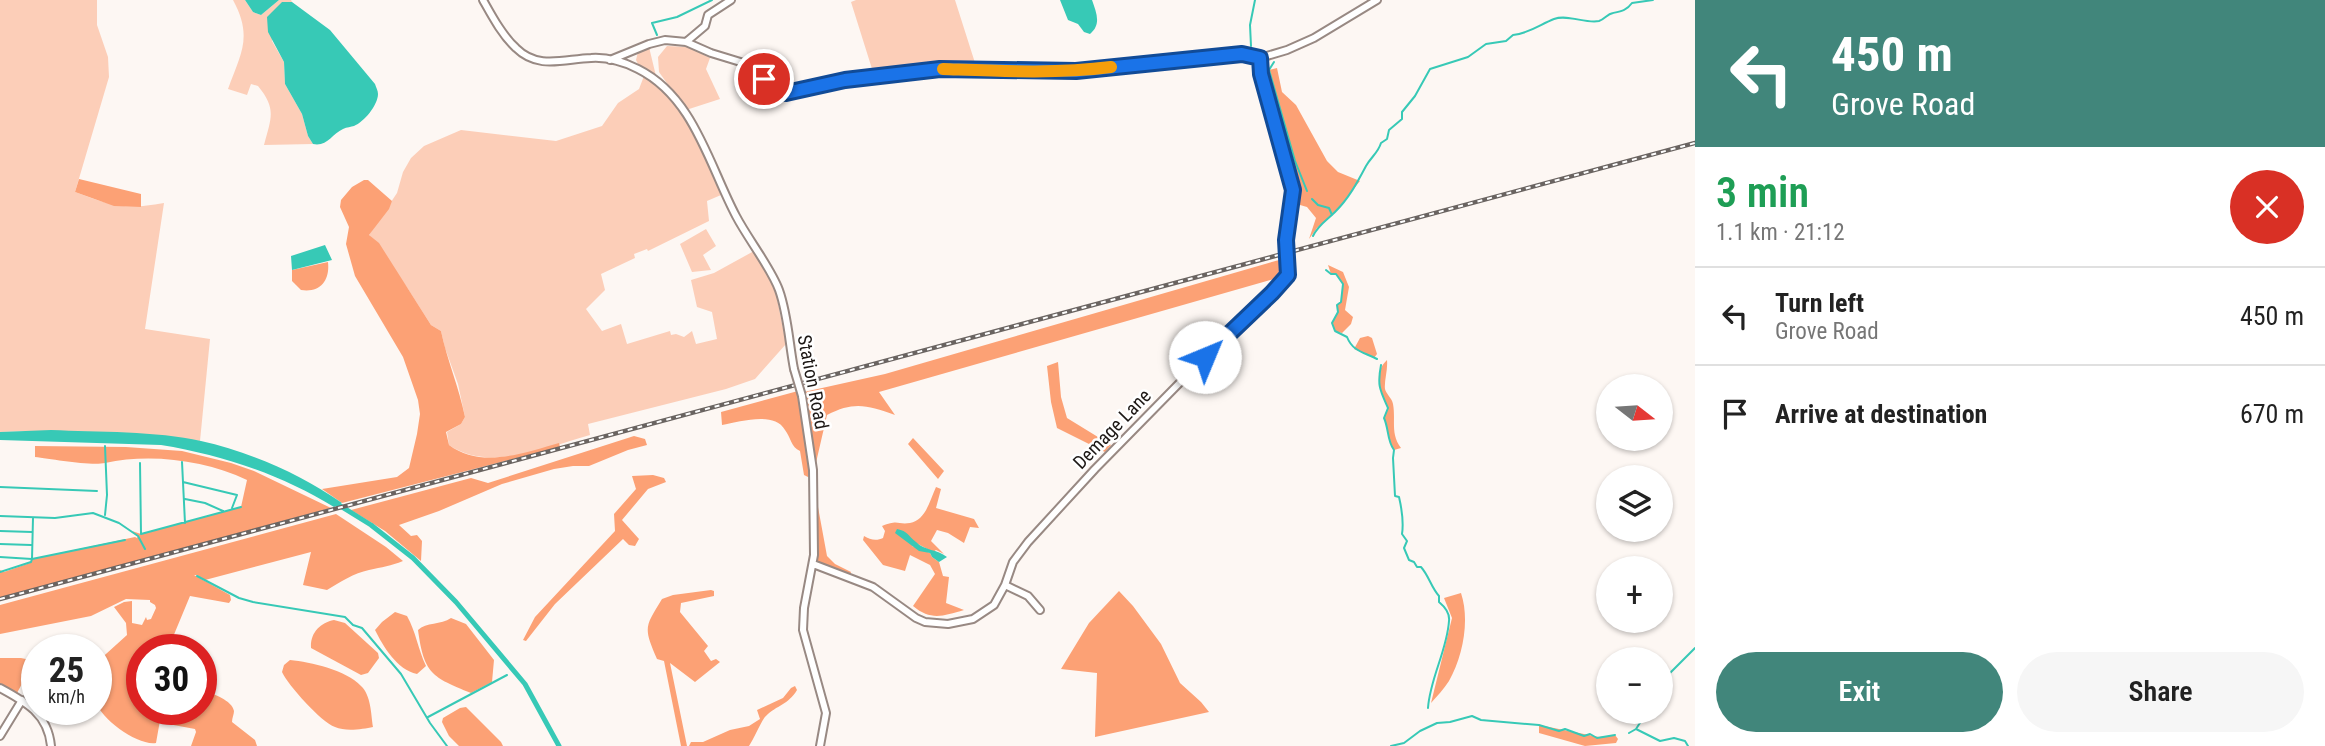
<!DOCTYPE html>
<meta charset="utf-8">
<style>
:root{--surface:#fff;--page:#f6f6f6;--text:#222;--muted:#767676;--line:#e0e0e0;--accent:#41867b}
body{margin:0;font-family:"Roboto Condensed",sans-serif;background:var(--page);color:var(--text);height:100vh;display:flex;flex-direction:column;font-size:26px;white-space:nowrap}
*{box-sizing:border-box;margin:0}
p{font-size:23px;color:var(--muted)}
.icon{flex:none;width:38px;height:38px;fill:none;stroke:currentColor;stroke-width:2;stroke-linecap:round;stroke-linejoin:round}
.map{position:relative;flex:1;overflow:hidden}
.drawer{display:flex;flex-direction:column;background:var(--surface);width:630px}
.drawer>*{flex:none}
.guide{background:#41867b;color:#fff;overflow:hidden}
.needle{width:46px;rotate:107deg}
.tools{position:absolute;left:1596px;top:374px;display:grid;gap:14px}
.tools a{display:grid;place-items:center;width:77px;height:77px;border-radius:50%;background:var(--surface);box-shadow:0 2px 5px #0004;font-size:35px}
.speed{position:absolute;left:21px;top:634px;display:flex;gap:14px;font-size:35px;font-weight:700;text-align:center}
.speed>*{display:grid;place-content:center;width:91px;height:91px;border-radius:50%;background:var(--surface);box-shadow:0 2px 5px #0004;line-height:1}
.speed small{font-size:18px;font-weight:400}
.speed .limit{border:10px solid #d22;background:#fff;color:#111}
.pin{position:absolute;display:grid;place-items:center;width:60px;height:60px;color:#fff;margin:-30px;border:4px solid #fff;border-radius:50%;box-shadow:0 2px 7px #0007}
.me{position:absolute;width:77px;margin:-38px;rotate:45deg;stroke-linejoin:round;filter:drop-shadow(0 0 5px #0008)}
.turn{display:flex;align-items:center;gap:24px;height:147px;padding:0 21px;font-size:32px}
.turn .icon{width:91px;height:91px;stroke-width:2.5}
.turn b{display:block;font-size:49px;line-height:60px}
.round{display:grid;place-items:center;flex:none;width:74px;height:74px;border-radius:37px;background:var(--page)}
.headline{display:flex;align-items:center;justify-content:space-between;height:119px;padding:0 21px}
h1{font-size:42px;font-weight:600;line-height:52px;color:#1e9e55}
.primary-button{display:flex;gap:14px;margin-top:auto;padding:14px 21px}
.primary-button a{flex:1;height:80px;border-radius:42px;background:var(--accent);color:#fff;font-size:28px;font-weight:600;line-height:80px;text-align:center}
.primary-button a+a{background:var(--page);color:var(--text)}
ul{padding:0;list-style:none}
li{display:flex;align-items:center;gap:21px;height:98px;padding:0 21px;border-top:2px solid var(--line)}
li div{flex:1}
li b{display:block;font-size:26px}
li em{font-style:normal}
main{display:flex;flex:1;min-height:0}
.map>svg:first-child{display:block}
</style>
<main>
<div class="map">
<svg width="1695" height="746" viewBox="0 0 1695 746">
<rect width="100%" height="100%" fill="#fdf7f3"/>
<!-- green -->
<path fill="#fcceb8" d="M0,0H97V25L108,57L109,77L75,192C112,206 125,210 164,203L145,329L210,339L200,441C134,433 67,429 0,432Z
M233,0H245L253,12L261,15L279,0H291L292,2H282L272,41L284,62L285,84L302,114L308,136L313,144L264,145C271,118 277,109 258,86L251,84L247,95L228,89C241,53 253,37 233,0Z
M856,0H955L976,66L921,65L873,72L851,2Z
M667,46L689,47L710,58L706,69L720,99L686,110L659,72L658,57Z
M649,47L656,76L639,66L636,60L638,52Z
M644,76C684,101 706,152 721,195L707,201L709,221L648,251L647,249L634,254L635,258L601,274L605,290L586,309L602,331L621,324L627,344L670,331L671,335L676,334L684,337L692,331L696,344L717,339L712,312L697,307L691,280L714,273L754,251L775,288L786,344L755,379L726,389L588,424L590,435C547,447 490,473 449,445L447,432L461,424L465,417L458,384L445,348L441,331L431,325L408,289L369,235L397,193L403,172L411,158L424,146L461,130L556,141L602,126L618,103L639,89Z
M706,229L716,246L703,255L711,270L692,272L680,244Z"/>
<!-- forest -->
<path fill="#fca175" d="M1277,68L1282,92L1296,105L1327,161L1338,172L1360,181L1335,212L1317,228L1309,239L1316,218L1307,207L1300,205L1299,189L1269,70Z
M79,179L141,194V207L114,206L75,192Z
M364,180H368L392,201L389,209L369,235L379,243L431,325L441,331C447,360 459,387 465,417L461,424L446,432L449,445C481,469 524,453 559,443L560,447L342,503L322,489L397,477L409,468L417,434L420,414L418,400L403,357L355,276L346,244L349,227L340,207L341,200L352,187Z
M1279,260L1281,269L1274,279L879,392L895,415C867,405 854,401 827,415L815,467L804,392L885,374Z
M328,262C330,280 321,293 301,290L292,281V270Z
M1328,265L1343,272L1349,287L1345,310L1353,317L1351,324L1342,333L1335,331L1332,323L1338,312L1337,305L1341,301L1343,284L1336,274H1331Z
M1368,336L1372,338L1377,354L1374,358L1354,349L1360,338Z
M1387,360C1388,370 1384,381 1385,389C1386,394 1392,398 1393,404C1396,420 1390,433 1401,448L1394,450C1387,441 1389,429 1384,418L1388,408C1381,393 1372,374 1387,360Z
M1058,362L1061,397L1067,418L1111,445L1105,452L1057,428L1051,402L1047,366Z
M798,391L809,456L810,476L808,477L804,475L800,451C791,447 791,438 785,430C774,411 740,422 722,425L721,412Z
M634,436L645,439L647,445L628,450L589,466H573L554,469L502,484L439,511L399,525L411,536L417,535L422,541L421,561L385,531L351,510L471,478L488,483Z
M913,438L944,471L938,479L908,444Z
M35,446L126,447L182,451L231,463L254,471L331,508L0,598V570L4,572L30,563L32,559L135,537L137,538L138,536L132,531L141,534L241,507L247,480C205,460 150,453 105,463C91,466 51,459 35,457Z
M653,475L664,478L666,482L648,489L622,520L639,539L635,546L629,545L623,539L555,604L526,641L523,640L535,617L615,531L614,514L636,489L632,476Z
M936,487L941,489L936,508L974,519L979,528L970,527L964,543L948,533L937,530L931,541L944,554L936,550L933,552L916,543L912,546L930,553L932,557L939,562L943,576L949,577L946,603L964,610C943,616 931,621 913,606L935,574L930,565L910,555L905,571L883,565L863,540L864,536C870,540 877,541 883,538L885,531L882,526C899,519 897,525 910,523C926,520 930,500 936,487Z
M818,507L827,556L835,564L851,572L850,575L817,562Z
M336,514L386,547L403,561C391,566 382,567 369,570C354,573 340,582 327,590L303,585L311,552L205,580L197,575H194L230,595L231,600L229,603L190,596L168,649H142V709H162L156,743C138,746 101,719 96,702C93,691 96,674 96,663L127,635L126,623L114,607L124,602L132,601V623L142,625L146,617L147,620L151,619L156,608L155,605L150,602V600L126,599L91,616L0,634V605Z
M711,590L714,591V596L681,603L680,612L708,646L704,651L711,661L716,659L720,662L695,682L670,663L687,746H681L664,661L657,659C643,627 645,627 662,599L673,595Z
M1119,591L1133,606L1161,644L1180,683L1201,702L1209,712L1095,737L1097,673L1061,669L1089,623Z
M1461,593C1470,620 1463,656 1449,681C1444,689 1437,696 1431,703L1452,618L1444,598Z
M395,612L407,616C416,632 418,649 426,666L417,674C397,670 383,646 375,630L382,622Z
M451,618L466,624L494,660L492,682L471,693C432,677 424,674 418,630C426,622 441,625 451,618Z
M334,620L345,623L378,653L379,658L368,673L361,675L311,648C310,633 320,623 334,620Z
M0,658H21L35,661L37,674L27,686L28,682L24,680L17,693L24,697L27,693L26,698L0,686Z
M290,660C311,662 346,670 361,686C371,695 371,714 373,727C363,729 346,732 335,727C321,722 288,685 282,672L284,665Z
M795,686L797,690C788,705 777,705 766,716C762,719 754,739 749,746H689L691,742H703L730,730L749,726L760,719L757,710L783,698L791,688Z
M205,691C213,694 232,700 234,711C234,714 232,718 232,722L255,740L257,746H191L196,732L195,729L168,724L162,720L167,709H201V692Z
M466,707L501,742L503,746H459L449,736L442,722L443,718L460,708Z
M1539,725L1599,737L1615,735L1618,739L1616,743L1585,746L1539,733Z"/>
<!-- water -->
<path fill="#37c9b6" d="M245,0H279L261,15L253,12Z
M1060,0H1092C1096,12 1102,24 1090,34L1084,32L1078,24L1068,20Z
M282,2H292L330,30L375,84C376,87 378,91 378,94C378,105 364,122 354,126C351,127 347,127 343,129C332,134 327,147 313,144L308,136L302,114L285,84L284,62L268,32L267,17Z
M325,245L332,260L292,270L291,256Z
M51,430C97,432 157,431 201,441C250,452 301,474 342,503L334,507C280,474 222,455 161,445L0,440V432Z
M897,529C908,531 908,536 916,542C925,551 937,549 947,557L939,562L932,557L930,553L919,551L895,533Z"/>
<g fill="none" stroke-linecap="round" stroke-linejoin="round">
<!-- stream -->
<path stroke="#37c9b6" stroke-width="2" d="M657,35L652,23L677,17L712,0
M1251,46L1250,25L1255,0
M1274,62L1269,70L1295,161L1307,191
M1312,199L1318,205L1329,208L1332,215
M1313,236C1318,225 1327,220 1335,212C1349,198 1357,183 1366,166C1371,157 1378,153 1381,143L1387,139L1389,130L1402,119V112L1415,96L1430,69L1468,57L1486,44L1506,41L1513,35C1528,34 1541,24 1554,19C1568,14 1586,24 1599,21C1605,19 1607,14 1613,13C1622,11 1627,10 1632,3L1653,0
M1326,270L1331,274H1336L1343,284L1341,302L1337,305L1338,312L1332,323L1335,331L1347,337C1353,352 1364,352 1377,359
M1381,365C1377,386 1380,390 1388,408L1384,418C1389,429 1387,441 1394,450L1393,458L1395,496L1399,497C1402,510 1404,521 1402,534L1407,541L1404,548L1409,560L1414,562L1417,567H1421C1429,576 1431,587 1439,596V602C1445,607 1450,613 1449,621C1447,651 1430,678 1428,708
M105,446L107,495L105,515
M182,462L185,523
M140,463L141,534L241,507
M183,482L237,495L232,508
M0,487L97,491
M185,499L205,503L223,511
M0,516L55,518L93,513L119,523L138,536L145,549
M0,531L32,532
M0,544L31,545
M0,557L32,559L33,518
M0,572L31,562L32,559L125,540
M197,576L239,598L253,602L345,617L353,625L362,628L401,674L430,723L447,746
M1661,682L1695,648
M428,717L507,675
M1636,729L1660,741L1674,738L1685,741L1688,746
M1629,733L1636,729L1647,712
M1391,746L1404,743L1420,731L1437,723L1450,722L1472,716L1481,720L1539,725L1559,731L1565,729L1584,736L1590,734L1597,738L1615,735"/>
<!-- canal -->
<path stroke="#37c9b6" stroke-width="5" d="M334,502L371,525L413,558L456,602L525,684L559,746"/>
<!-- minor casing -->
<g stroke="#988983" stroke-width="10">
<path id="minor" d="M483,0C492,16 502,35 516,48C538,70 564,59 591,58C606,57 624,62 638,69C694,97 709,165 736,216C748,239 771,268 779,290C788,315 789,343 794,369
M686,42L705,26L708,15L731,0
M1260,58L1261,74L1293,190L1286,240
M610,60L649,44L665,40L686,42L711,53L747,64L776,89L786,93L845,80L940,69L1076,71L1242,54L1260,58L1287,50L1314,38L1377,0
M802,396L813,470L814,555L804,608L803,630L826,713L820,746
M813,564L873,587L916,618L925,622L948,624L973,619L994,605L1005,585L1013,562L1028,542L1095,469L1205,357L1272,293L1288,275L1289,267
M1005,585L1028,596L1040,610
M0,688C26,702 48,714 51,746
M0,736L22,700"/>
</g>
<!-- minor -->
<use href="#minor" stroke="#fff" stroke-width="6"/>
<!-- rail casing -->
<g stroke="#6a6461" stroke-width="4.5">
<path id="rail" d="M0,599L1695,143"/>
</g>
<!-- rail -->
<use href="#rail" stroke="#fff" stroke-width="2" stroke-dasharray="5" stroke-linecap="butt"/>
<!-- minor-bridge casing -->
<g stroke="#988983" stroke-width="10" stroke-linecap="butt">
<path id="minor-bridge" d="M1286,240L1289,267
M794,369L802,396"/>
</g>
<!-- minor-bridge -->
<use href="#minor-bridge" stroke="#fff" stroke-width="6"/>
</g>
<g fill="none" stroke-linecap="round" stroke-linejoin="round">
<!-- route casing -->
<g stroke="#114b97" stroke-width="18">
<path id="route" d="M764,79L776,89L786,93L845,80L940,69L1076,71L1242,54L1260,58L1261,74L1293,190L1286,240L1288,275L1272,293L1205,357"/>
</g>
<!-- route -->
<use href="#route" stroke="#1a73e8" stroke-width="12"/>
<!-- slow -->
<path stroke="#f59e0b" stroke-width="12" d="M943,69C999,71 1055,74 1111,67"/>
</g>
<g text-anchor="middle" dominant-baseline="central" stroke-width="5" stroke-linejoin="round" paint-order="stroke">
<!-- street labels -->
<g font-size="19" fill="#1d1815" stroke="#fff">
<text transform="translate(813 382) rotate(79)">Station Road</text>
<text transform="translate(1112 429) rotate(-46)">Demage Lane</text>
</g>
</g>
</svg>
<div class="tools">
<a><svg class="needle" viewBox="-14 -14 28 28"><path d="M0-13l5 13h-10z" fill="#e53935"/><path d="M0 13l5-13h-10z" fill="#767676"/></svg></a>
<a><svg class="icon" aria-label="layers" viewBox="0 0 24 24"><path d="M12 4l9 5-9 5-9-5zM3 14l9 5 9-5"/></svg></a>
<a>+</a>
<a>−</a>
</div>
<div class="speed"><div>25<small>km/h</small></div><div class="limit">30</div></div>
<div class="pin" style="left:764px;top:79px;background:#d93025"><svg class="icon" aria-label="arrive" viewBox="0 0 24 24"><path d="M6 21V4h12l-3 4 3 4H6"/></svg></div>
<svg class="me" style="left:1205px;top:357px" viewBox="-20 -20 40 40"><circle r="19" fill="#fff"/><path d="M0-13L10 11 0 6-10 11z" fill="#1a73e8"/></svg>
</div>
<section class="drawer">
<div class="guide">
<div class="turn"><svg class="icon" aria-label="left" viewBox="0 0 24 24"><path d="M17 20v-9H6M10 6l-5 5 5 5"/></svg><div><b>450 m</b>Grove Road</div></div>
</div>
<div class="headline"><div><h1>3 min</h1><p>1.1 km · 21:12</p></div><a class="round" style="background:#d93025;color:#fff"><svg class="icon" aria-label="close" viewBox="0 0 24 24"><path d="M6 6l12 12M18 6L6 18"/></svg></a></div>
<ul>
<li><svg class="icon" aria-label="left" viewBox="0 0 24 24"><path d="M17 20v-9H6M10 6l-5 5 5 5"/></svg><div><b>Turn left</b><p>Grove Road</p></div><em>450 m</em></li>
<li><svg class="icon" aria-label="arrive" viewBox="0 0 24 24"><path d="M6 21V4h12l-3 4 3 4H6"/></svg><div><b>Arrive at destination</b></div><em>670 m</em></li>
</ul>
<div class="primary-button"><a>Exit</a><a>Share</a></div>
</section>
</main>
